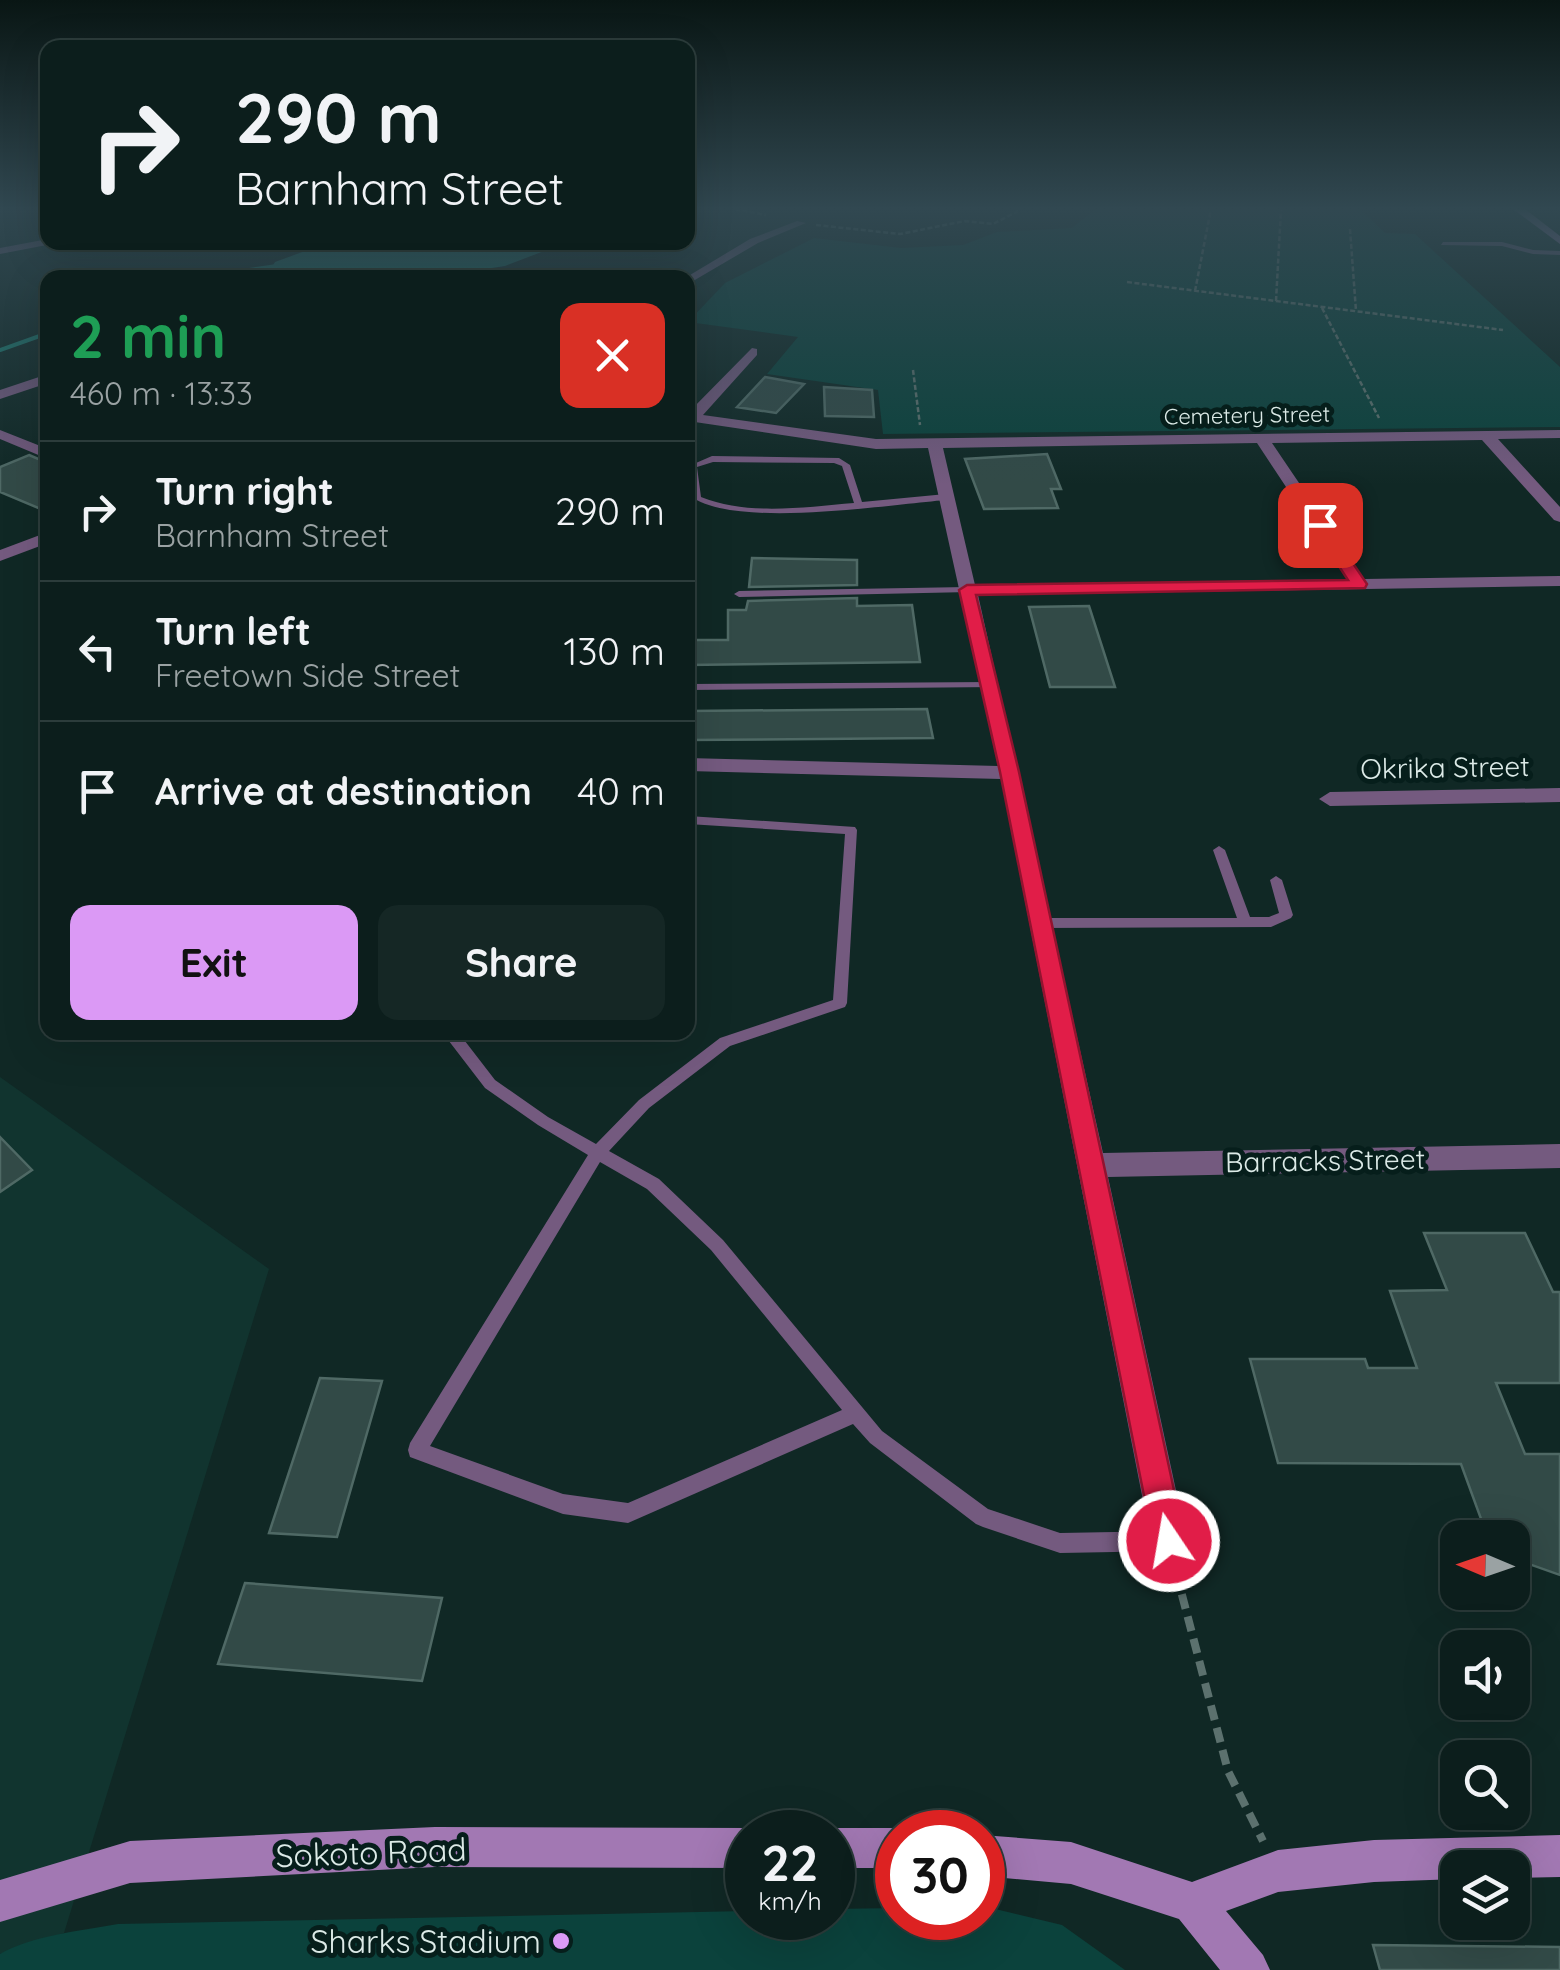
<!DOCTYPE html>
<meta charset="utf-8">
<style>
:root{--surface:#0c1e1c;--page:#152725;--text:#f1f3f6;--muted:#9aa2a3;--line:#2c3c3b;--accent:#db99f5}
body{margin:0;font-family:Quicksand,sans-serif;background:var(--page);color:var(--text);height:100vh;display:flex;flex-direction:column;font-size:38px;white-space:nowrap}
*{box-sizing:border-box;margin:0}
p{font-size:32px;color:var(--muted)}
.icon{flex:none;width:55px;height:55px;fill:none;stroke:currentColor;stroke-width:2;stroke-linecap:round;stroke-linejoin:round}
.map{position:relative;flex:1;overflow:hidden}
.panel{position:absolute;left:40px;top:270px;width:655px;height:770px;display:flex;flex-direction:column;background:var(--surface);border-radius:20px;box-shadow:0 10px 40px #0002,0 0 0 2px var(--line)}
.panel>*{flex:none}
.guide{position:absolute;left:40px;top:40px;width:655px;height:210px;border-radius:20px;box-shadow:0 10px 40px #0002,0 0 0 2px var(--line);background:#0c1e1c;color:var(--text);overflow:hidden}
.needle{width:65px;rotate:272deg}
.controls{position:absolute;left:1440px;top:1520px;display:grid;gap:20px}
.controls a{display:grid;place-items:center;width:90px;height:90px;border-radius:20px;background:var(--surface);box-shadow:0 10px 40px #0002,0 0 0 2px var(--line);font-size:50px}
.speed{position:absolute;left:725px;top:1810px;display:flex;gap:20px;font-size:50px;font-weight:700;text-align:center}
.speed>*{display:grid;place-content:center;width:130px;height:130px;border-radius:50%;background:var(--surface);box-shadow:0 10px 40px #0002,0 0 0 2px var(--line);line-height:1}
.speed small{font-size:25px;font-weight:400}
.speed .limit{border:15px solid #d22;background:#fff;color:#111}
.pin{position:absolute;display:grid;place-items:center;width:85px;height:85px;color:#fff;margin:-42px;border-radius:20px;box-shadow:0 5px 15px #0006}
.me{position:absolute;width:110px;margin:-55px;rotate:348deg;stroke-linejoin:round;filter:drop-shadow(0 0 8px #0008)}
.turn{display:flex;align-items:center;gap:35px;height:210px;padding:0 30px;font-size:45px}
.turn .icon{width:130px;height:130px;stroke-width:2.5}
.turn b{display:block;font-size:70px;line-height:85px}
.round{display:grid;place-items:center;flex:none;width:105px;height:105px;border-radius:20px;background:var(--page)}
.headline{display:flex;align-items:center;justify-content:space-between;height:170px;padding:0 30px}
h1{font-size:60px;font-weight:800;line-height:75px;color:#1e9e55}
.action{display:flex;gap:20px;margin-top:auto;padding:20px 30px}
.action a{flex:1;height:115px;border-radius:20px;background:var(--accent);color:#111;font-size:40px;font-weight:800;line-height:115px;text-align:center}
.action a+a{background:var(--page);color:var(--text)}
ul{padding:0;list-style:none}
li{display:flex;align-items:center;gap:30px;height:140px;padding:0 30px;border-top:2px solid var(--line)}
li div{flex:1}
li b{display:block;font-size:38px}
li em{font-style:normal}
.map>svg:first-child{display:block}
</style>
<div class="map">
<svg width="1560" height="1970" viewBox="0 0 1560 1970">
<rect width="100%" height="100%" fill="#102825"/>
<!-- built -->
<path fill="#11342f" d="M0,1077L269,1269L64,1933L0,1954Z"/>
<!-- green -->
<path fill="#0b423c" d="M1103,209H1360L1385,233L1415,234L1560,367V427L883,434L878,390L767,374L798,337L688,322L725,283L814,238L901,248L963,245L997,232L1072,228L1094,210Z
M983,1906L1062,1925L1125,1970H0V1954C34,1935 80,1931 118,1924L747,1911L748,1918H832L833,1909L897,1908L898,1918H982Z"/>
<!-- water -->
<path fill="#1d7a6f" d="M327,243V242L565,243L505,266L431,277L274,278L268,273L275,262Z"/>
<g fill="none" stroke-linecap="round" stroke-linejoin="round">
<!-- stream -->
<path stroke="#1d7a6f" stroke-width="4" d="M193,278L284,265
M0,350L48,333"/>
</g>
<!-- building -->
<path fill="#324a47" stroke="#4f6965" stroke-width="2.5" d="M765,377L804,384L776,413L737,407Z
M824,387L872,390L874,417L825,416Z
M1047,454L1061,489H1051L1058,508L984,509L965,459Z
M29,455L48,463V512L0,492V467Z
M752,558L857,560V585L749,587Z
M857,598V606L912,605L920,662L688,665V640H728V610H746L748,601Z
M1089,606L1115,687H1050L1029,607Z
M927,709L933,738L688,740V711Z
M0,1137L32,1170L0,1192Z
M1424,1233H1525L1553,1292H1560V1383H1496L1525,1454H1560V1575L1512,1558V1538H1488L1461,1464L1278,1463L1250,1359H1365L1368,1368H1417L1390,1291L1447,1290Z
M320,1378L382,1381L337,1537L269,1533Z
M245,1583L442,1598L422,1681L218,1664Z
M1373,1945L1560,1947V1970H1380Z"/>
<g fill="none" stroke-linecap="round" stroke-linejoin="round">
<!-- path-far1 -->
<path stroke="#5c716e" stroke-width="2.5" stroke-dasharray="5 2.5" stroke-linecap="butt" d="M735,209L766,215
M816,225L900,234L965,221L993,224L1022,209
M1350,229L1356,311
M1127,282L1503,330
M1195,291L1211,209
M1276,301L1281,209
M1322,308L1379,418
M913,370L920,425"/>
<!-- path -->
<path stroke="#5c716e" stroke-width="8" stroke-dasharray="15 8" stroke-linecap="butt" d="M1176,1572L1228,1771L1263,1841"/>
<!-- lane -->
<path fill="#745a7f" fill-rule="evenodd" d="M1443,242H1502L1533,250L1560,251V255L1533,254L1502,246L1441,245Z
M712,456L839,458L850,465L862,502L946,494L950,497L946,500C886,505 741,528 693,498L689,466ZM713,462L834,463L842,466L854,503C805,507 748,516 701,497L697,467Z
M967,587L970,588V592L739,597L734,594L739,591Z
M991,682L995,683V687L688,690V684Z
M688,816L855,827L857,830L847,1003L845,1007L730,1046L649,1108L609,1151L659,1179L723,1240L882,1431L988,1509L1060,1533L1169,1531L1176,1534L1179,1541L1176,1548L1169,1551L1060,1553L983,1527L976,1524L870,1443L853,1424L628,1523L563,1514L410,1457L408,1450L410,1443L588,1155L538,1125L485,1088L442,1032H458L495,1080L548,1117L596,1144L639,1100L720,1038L833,1000L845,834L688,824ZM600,1162L647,1189L711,1250L842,1410L628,1503L563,1494L430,1446Z
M1219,846L1225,850L1250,917H1269L1279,913L1270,880L1276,876L1282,880L1293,915L1291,918L1271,927L1041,928L1034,923L1041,918H1237L1213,850Z"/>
<!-- street -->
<path fill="#745a7f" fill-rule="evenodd" d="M797,221L806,223L758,243L688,284L685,278L750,239Z
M48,239L52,244L0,254V248Z
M752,348L757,349V355L703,415L876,439L1560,430V438L1498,439L1560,507V522L1554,520L1482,440L1272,443L1364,579L1560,576V586L978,595L1103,1153L1560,1144V1168L1108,1177L1187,1541L1181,1553L1169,1559L1157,1553L1151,1541L1001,779L688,771V758L998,766L928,448L876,449L688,421V413ZM1257,443L1347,579L975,585L943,448Z
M48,374V383L0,399V390Z
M0,430L48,449V459L0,439Z
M48,532V543L0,561V550Z
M1560,788V802L1330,806L1319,799L1330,792Z"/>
<!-- secondary -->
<path fill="#a278b3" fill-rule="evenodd" d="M1513,209H1525L1560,236V244Z
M435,1827L748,1828L760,1832H748V1868L435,1867L130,1883L0,1922V1880L130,1841Z
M832,1828H898L910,1832H898V1868H832V1832H820Z
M982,1835L1071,1842L1192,1882L1278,1850L1374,1840L1560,1835V1877L1512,1878V1868H1458V1879L1374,1882L1278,1892L1226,1911L1263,1955L1270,1970H1220L1179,1919L1071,1884L982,1876Z"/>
</g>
<!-- sky -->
<linearGradient id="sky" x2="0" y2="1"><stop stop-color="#091614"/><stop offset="0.43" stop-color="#314851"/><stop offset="1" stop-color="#314851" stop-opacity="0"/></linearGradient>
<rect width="1560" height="485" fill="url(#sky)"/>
<!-- route -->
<path fill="#e11d48" stroke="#92132f" stroke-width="2.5" d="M1320,521L1325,522L1367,584L1365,588L976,595L1019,772L1185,1541L1181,1553L1169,1557L1158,1553L1153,1541L1000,772L959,590L967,585L1348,580L1312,525Z"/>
<!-- markers -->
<circle fill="#db99f5" stroke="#061e1b" stroke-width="4" cx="561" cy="1941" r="10"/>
<g text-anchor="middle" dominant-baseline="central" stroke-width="10" stroke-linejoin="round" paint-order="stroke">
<!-- far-street labels -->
<g font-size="22" fill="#dceae7" stroke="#061e1b">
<text transform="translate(1247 415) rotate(-1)">Cemetery Street</text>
</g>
<!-- street labels -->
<g font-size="28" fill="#dceae7" stroke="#061e1b">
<text transform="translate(1445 767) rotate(-1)">Okrika Street</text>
<text transform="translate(1325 1160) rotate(-1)">Barracks Street</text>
</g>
<!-- near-street labels -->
<g font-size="32" fill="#dceae7" stroke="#061e1b">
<text transform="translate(371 1852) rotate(-2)">Sokoto Road</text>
</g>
<!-- near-poi labels -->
<g font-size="32" fill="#dceae7" stroke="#061e1b" text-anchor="end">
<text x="541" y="1941">Sharks Stadium</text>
</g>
</g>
</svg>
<div class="controls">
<a><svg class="needle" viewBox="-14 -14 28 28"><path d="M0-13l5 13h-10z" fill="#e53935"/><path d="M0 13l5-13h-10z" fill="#9aa2a3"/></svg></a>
<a><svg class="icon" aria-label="sound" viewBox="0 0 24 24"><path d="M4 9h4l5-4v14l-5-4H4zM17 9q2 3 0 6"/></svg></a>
<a><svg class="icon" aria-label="search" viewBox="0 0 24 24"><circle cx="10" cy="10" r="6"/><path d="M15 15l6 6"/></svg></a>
<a><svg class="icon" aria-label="layers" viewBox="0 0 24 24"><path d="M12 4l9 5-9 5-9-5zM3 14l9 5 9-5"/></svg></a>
</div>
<div class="speed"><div>22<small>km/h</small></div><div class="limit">30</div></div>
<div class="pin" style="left:1320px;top:525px;background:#d93025"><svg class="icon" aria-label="arrive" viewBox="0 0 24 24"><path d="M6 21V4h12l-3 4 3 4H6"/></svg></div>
<svg class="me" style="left:1169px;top:1541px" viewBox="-20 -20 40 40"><circle r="17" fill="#e11d48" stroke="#fff" stroke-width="3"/><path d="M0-11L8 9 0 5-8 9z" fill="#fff"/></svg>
<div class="guide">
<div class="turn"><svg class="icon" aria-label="right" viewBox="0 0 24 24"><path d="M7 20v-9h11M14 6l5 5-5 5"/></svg><div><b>290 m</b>Barnham Street</div></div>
</div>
<section class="panel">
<div class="headline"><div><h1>2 min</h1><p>460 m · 13:33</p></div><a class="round" style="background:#d93025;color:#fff"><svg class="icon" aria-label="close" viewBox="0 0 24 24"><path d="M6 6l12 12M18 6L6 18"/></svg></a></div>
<ul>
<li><svg class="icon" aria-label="right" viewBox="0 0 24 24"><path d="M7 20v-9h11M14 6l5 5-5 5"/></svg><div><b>Turn right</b><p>Barnham Street</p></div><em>290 m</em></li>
<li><svg class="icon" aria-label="left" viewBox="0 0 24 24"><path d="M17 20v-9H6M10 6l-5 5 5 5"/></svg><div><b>Turn left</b><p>Freetown Side Street</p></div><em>130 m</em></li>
<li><svg class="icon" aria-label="arrive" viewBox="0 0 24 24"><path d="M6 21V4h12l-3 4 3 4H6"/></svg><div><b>Arrive at destination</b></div><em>40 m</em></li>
</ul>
<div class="action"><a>Exit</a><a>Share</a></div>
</section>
</div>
